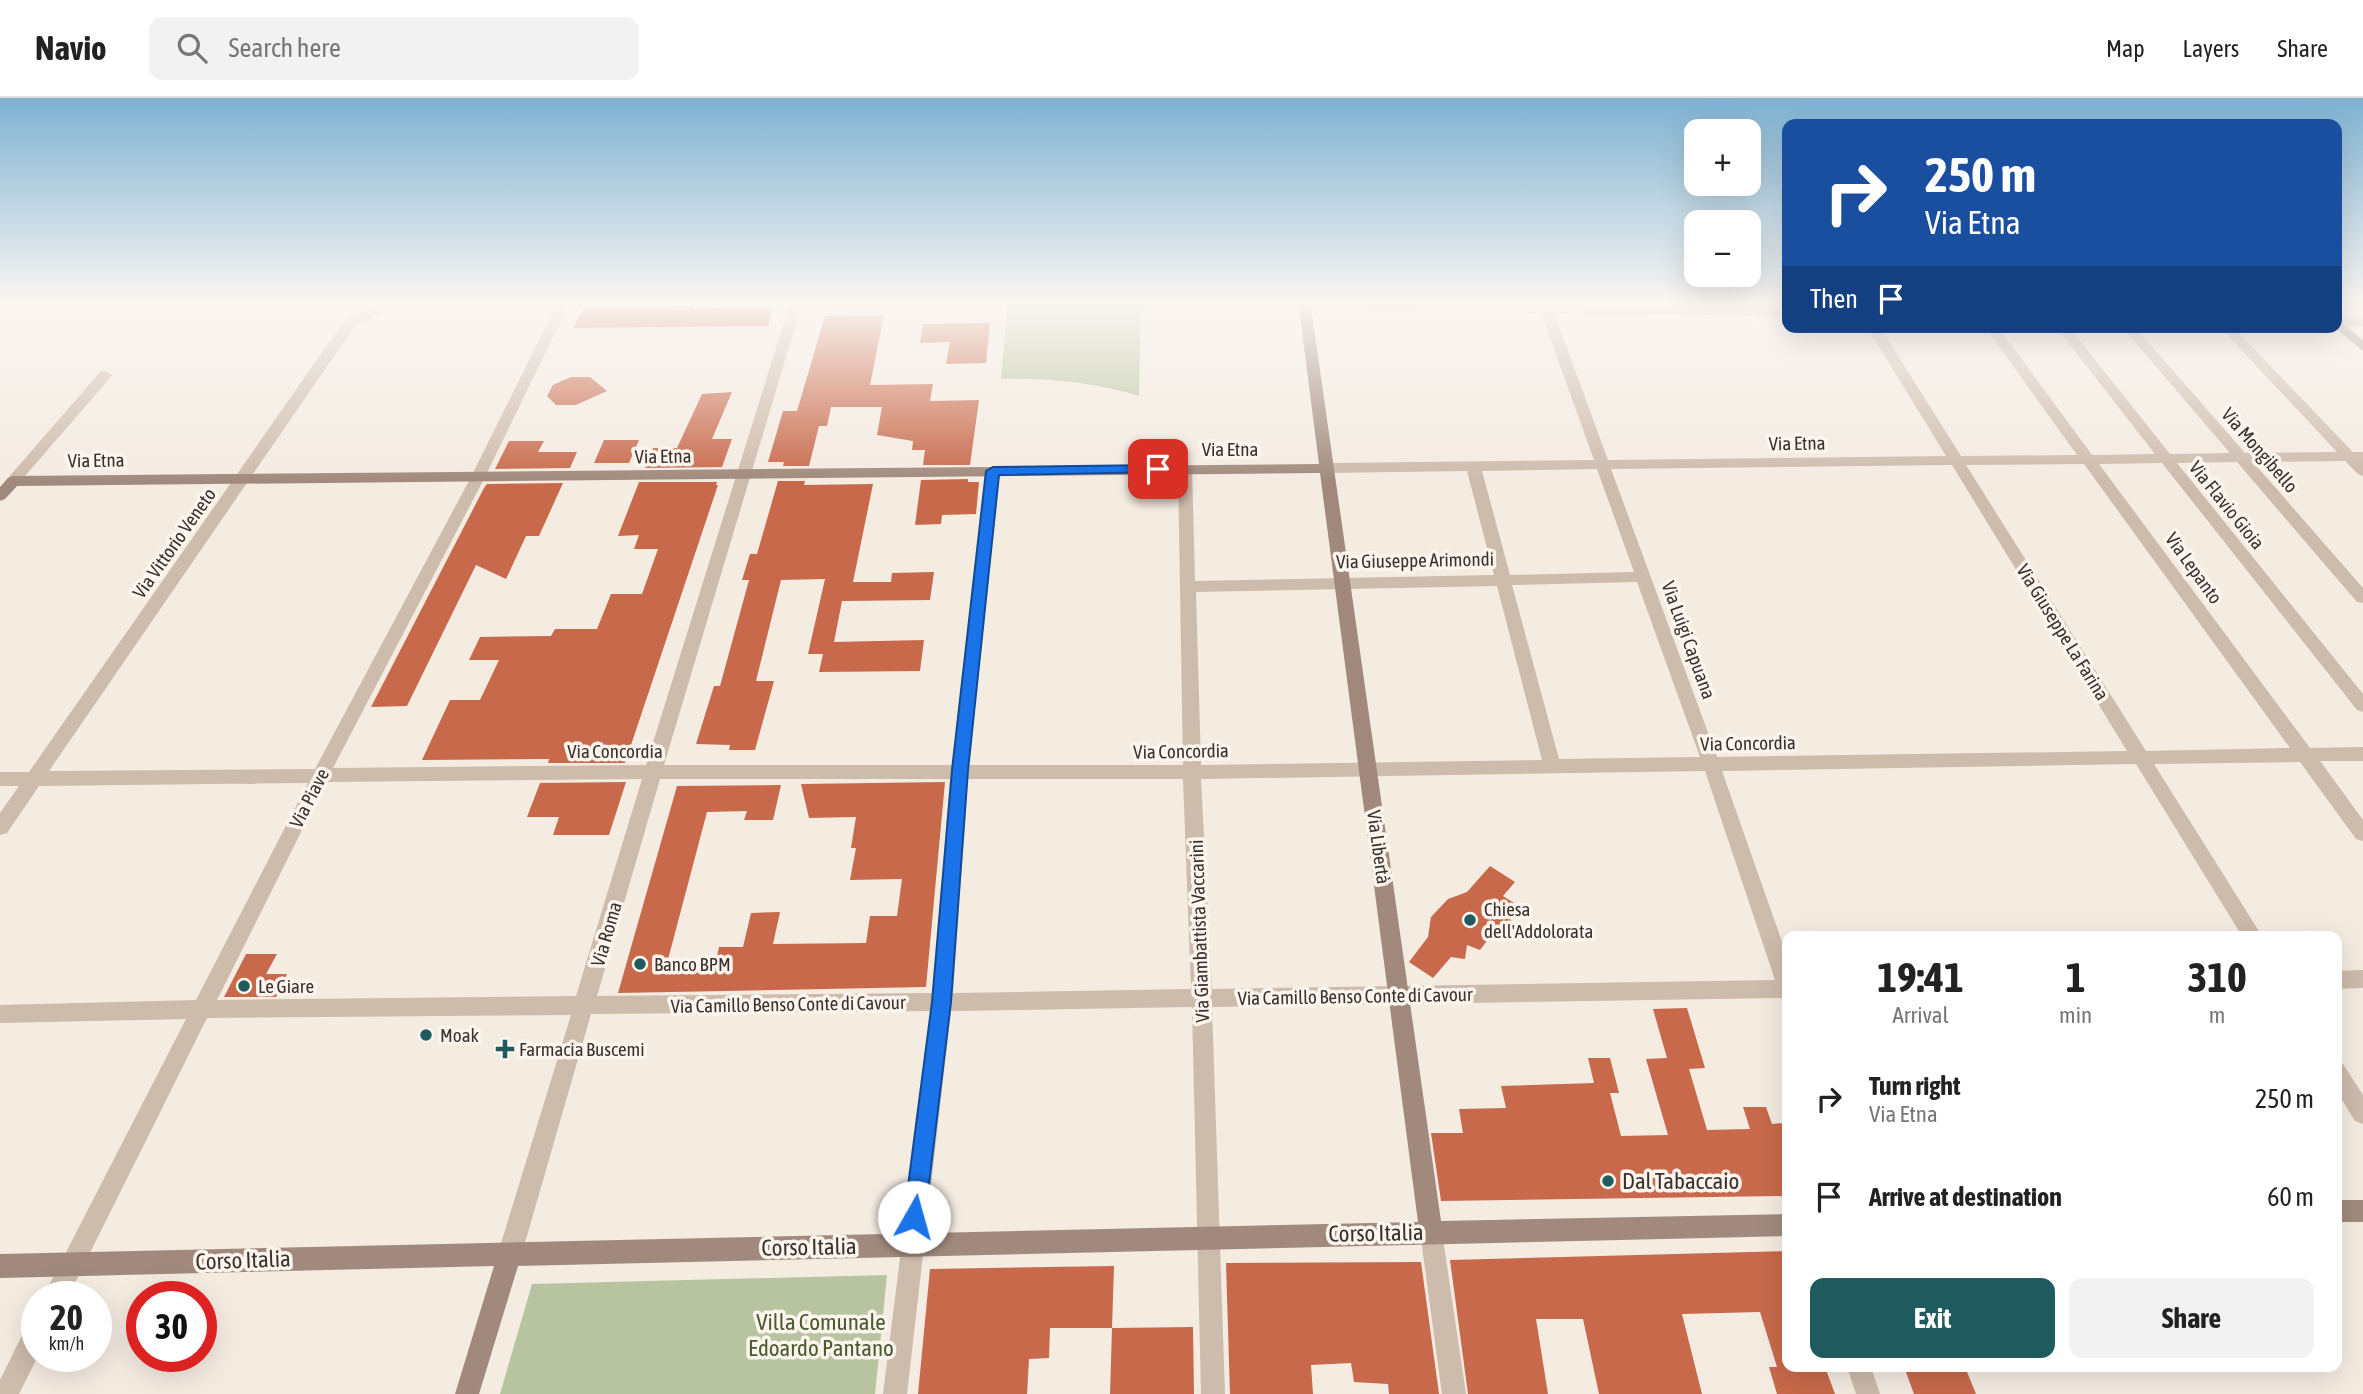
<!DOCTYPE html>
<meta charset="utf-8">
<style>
:root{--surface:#fff;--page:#f2f2f2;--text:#222;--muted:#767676;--line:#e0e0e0;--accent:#1f5a5e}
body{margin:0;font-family:"Asap Condensed",sans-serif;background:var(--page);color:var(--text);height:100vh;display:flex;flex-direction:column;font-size:26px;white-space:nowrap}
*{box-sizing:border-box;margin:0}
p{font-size:23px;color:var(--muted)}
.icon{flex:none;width:38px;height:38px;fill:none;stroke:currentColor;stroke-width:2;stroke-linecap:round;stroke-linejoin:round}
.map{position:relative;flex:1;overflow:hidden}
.drawer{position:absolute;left:1782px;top:833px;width:560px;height:441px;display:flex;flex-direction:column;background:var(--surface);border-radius:14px;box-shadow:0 7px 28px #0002}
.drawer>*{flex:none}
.guide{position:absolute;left:1782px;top:21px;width:560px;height:214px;border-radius:14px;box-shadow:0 7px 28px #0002;background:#1a4fa0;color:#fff;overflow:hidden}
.buttons{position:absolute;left:1684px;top:21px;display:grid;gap:14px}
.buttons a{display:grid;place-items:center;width:77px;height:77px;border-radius:14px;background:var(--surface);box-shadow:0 7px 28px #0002;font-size:35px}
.speed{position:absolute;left:21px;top:1183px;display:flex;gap:14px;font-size:35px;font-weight:700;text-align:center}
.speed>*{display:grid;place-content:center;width:91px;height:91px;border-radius:50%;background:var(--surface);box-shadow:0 7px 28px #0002;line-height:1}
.speed small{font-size:18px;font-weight:400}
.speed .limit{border:10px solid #d22;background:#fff;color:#111}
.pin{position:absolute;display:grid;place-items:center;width:60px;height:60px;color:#fff;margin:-30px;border-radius:14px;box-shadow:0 4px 10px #0006}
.me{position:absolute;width:77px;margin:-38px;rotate:7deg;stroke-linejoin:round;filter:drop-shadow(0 0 5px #0008)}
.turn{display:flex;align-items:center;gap:24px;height:147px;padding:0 28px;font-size:32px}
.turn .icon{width:91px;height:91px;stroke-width:2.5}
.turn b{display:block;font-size:49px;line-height:60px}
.then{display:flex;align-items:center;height:66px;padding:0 28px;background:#0003;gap:14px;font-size:26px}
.eta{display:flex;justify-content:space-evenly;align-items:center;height:119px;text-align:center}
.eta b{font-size:42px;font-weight:700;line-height:49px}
.button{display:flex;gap:14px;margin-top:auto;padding:14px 28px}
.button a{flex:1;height:80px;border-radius:14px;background:var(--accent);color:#fff;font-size:28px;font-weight:700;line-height:80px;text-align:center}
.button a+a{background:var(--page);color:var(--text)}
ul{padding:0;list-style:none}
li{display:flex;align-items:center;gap:21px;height:98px;padding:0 28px}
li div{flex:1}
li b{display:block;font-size:26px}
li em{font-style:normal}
header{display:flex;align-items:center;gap:42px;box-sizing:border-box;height:98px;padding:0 35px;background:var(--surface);border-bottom:2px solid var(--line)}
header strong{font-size:33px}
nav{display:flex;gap:38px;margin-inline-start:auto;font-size:24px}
.search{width:490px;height:63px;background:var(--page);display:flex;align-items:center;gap:18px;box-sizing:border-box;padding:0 24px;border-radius:14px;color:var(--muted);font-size:26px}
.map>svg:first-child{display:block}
</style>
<header>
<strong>Navio</strong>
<div class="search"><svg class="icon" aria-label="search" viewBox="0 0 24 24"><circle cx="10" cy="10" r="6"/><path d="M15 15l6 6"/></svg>Search here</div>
<nav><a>Map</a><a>Layers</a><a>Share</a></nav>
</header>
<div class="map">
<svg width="2363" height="1296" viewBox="0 0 2363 1296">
<rect width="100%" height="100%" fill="#f4ebe1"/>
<!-- green -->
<path fill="#b8c4a0" d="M1008,202H1141L1139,298C1091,284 1051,280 1001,281Z
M887,1177L875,1296H500L532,1186Z"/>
<!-- building -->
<path fill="#c8694b" d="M695,208L694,211L773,208L768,228L573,230L584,209Z
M884,217L870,287L933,286L930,303L979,302L970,367H923L925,352H912L913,343L877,337L882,309H831L827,328H819L809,368H783L784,364H768L783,313H797L825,218Z
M990,225L986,265L946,266L950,244L920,245L923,226Z
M571,279H590L607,293L576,307H556L547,298L553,287Z
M732,294L712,341H732L722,369L645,370L653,350H677L702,296Z
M604,342H639L629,365H594Z
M509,343H544L538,354H577L570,370L495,371Z
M968,381V384H979L976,416L942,417L941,426L915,427L921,382Z
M778,383H805L804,387L873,386L853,484H891L892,475L934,474L930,502L842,503L834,544L924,542L920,573L819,574L823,556H808L825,481L781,482L756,583H774L755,652H729L730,647L696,646L714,588H720L749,482H742L750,456H757Z
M639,384H717L716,387H718L625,665H548L549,661L422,662L450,602H480L499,562H469L480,539L551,538L555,531H597L611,496H642L658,451H634L639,437L618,438Z
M563,385L539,438H526L506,481L476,467L407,608L371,609L484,390L487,386Z
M626,684L609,737H553L559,719H527L540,685Z
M945,684L926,889L618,895L677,688L781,687L773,722H744L747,713L707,714L666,869L715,868L719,849H743L751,815L780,814L773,846L866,845L870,818H897L902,781L850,782L856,750H851L856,719L809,720L801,686Z
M1490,768L1515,784L1503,798L1514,805L1509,833L1496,831L1480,852L1467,847L1465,861L1451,859L1433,880L1409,864L1428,839L1431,819L1448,801L1467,794Z
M246,856H277L266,876H287L276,899H224Z
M1687,910L1705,970L1689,971L1707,1032L1750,1031L1743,1009H1766L1772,1026L1783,1025L1787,1035V1098L1441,1103L1431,1035H1463L1459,1011L1506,1010L1501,988L1594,985L1588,960H1610L1619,995H1610L1621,1038L1668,1037L1646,961L1667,960L1653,911Z
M1787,1153V1269H1825L1835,1296H1777L1769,1269H1777L1760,1214L1682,1216L1702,1296H1599L1583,1221H1536L1548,1296H1468L1450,1162Z
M1421,1164L1439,1296H1389L1388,1286L1354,1284L1351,1265L1311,1267L1313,1296H1230L1226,1165Z
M1114,1168L1112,1230H1050L1049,1260L1029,1261L1027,1296H918L930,1171Z
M1193,1229L1194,1296H1110L1112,1230Z
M1904,1269H1965L1976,1296H1914Z"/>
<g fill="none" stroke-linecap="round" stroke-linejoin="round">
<!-- street -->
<path fill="#cdbbac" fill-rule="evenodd" d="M387,202H403L354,229L49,673L315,671L471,379L559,202H571L485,379L333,670L646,667L791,202H803L664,667H952L986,373L993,368L1000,373L969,667H1183L1178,370L1180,367L1185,365L1192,370L1195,483L1494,477L1467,373L1328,375L1321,370L1328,365L1594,362L1541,215L1305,212L1301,211V205L1787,210V218L1554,215L1608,362L1946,358L1867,229H1880L1961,358L2077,357L1985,229H1998L2092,357L2155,356L2056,229H2069L2170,356L2230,355L2122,229H2135L2245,355L2337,354L2220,229H2233L2353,354H2363V378L2358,376L2345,363L2253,364L2363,490V505L2357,504L2237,364L2177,365L2363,596V614L2357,612L2162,365L2099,366L2310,650L2363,649V663H2320L2363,722V743L2356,741L2300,664L2154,666L2262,838H2242L2136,666L1722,673L1787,858V900L1212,909L1225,1296H1201L1192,909L951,913L907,1296H883L931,913L591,916L522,1155L518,1163L510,1167L502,1163L498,1155L571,917L207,920L68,1199H43L186,921L0,925V907L196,902L308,685L39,688L7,735L0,737V715L19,688H0V674H29L344,223ZM2084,366L2290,650L2146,653L1966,367ZM1952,367L2127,653L1717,659L1611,371ZM1597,371L1634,474L1510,477L1482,373ZM1637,484L1700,659L1559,661L1512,487ZM1497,488L1542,662L1201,667L1196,494ZM1705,673L1775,882L1212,891L1201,681ZM642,681L576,898L217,902L326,684ZM660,681H950L933,895L597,898ZM968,681H1183L1191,891L953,895Z
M2336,220H2363V228H2336Z
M105,273L112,277L110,280L18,386H8L6,383L8,380L100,274Z
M2363,872V890L2336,891V873Z
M2336,963L2343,966L2363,997V1026L2355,1023L2336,992Z
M1431,1123L1439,1126L1442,1134L1466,1296H1442L1420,1134L1423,1126Z
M37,1222L38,1258L19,1296H0V1282L28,1225Z
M1847,1269H1871L1880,1296H1856Z"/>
<!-- secondary -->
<path fill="#a18a7d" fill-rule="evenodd" d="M1298,202H1310L1441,1123L1787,1116V1138L518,1168L479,1296H455L494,1168L0,1180V1156L1418,1124L1320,375L17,388L5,401L0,403V389L8,380L13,378L1319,366Z
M2336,220L2363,242V253L2334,229Z
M2336,1102H2363V1124H2336Z"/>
</g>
<!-- sky -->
<linearGradient id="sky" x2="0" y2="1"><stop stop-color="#7eb2d2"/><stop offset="0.53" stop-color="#faf6f2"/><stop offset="1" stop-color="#faf6f2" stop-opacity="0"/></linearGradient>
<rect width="2363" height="384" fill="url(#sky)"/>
<!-- route -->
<path fill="#1a73e8" stroke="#114b97" stroke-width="2" d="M1158,367L1165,371L1163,374L999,377L968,672L951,904L925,1119L922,1127L914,1130L907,1127L904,1119L932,904L952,672L986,373L993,369Z"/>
<!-- markers -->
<g fill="#1f5a5e" stroke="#fbf5ee" stroke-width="2.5">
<circle cx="1470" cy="822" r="7"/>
<circle cx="640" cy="866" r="7"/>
<circle cx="244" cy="888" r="7"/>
<circle cx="426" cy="937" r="7"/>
<path d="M501.5 940.5h7v7h7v7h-7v7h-7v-7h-7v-7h7z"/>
<circle cx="1608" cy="1083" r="7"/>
</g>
<g text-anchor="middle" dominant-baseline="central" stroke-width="7" stroke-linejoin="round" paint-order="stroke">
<!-- street labels -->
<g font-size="19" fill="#3b302b" stroke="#fbf5ee">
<text transform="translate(1797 345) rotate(-1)">Via Etna</text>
<text x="1230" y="351">Via Etna</text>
<text transform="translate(2260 352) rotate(49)">Via Mongibello</text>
<text transform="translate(663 358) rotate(-1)">Via Etna</text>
<text transform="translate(96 362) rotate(-1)">Via Etna</text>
<text transform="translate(2227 407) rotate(51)">Via Flavio Gioia</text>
<text transform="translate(174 445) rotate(-55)">Via Vittorio Veneto</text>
<text transform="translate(1415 462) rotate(-1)">Via Giuseppe Arimondi</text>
<text transform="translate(2194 470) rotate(54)">Via Lepanto</text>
<text transform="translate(2063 534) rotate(58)">Via Giuseppe La Farina</text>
<text transform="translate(1689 542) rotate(70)">Via Luigi Capuana</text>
<text transform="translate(1748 645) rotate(-1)">Via Concordia</text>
<text x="615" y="653">Via Concordia</text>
<text transform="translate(1181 653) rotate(-1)">Via Concordia</text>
<text transform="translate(309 700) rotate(-63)">Via Piave</text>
<text transform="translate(1379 749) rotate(82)">Via Libertà</text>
<text transform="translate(1199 833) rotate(-92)">Via Giambattista Vaccarini</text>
<text transform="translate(606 836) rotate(-74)">Via Roma</text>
<text transform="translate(1355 898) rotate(-1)">Via Camillo Benso Conte di Cavour</text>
<text transform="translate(788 906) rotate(-1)">Via Camillo Benso Conte di Cavour</text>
</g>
<!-- poi labels -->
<g font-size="19" fill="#3b302b" stroke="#fbf5ee" text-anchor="start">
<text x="1484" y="811">Chiesa<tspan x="1484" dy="22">dell'Addolorata</tspan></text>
<text x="654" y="866">Banco BPM</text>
<text x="258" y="888">Le Giare</text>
<text x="440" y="937">Moak</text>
<text x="519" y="951">Farmacia Buscemi</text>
</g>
<!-- near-poi labels -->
<g font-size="23" fill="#3b302b" stroke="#fbf5ee" text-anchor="start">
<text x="1622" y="1083">Dal Tabaccaio</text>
</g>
<!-- near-street labels -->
<g font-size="23" fill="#3b302b" stroke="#fbf5ee">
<text transform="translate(1376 1135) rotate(-1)">Corso Italia</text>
<text transform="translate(809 1149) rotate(-1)">Corso Italia</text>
<text transform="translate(243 1162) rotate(-2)">Corso Italia</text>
</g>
<!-- near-park labels -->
<g font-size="23" fill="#4a5a2e" stroke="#fbf5ee">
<text x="821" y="1224">Villa Comunale<tspan x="821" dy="26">Edoardo Pantano</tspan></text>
</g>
</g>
</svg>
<div class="buttons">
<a>+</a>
<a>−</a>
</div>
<div class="speed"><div>20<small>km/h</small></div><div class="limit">30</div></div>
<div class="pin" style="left:1158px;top:371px;background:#d93025"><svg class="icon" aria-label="arrive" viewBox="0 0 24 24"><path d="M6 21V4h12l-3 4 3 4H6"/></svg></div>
<svg class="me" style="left:914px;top:1119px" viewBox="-20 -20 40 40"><circle r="19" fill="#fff"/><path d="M0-13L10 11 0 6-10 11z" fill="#1a73e8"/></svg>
<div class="guide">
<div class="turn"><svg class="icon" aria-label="right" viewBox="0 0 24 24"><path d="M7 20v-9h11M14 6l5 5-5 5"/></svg><div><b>250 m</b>Via Etna</div></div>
<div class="then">Then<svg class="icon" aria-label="arrive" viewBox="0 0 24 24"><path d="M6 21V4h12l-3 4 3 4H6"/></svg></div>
</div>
<section class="drawer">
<div class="eta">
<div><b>19:41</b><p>Arrival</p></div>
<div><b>1</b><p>min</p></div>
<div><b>310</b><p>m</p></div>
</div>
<ul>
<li><svg class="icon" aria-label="right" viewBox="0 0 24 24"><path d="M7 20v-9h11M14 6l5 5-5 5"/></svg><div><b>Turn right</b><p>Via Etna</p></div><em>250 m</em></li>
<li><svg class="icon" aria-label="arrive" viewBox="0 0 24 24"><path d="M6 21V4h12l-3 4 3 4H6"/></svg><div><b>Arrive at destination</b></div><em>60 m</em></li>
</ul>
<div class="button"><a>Exit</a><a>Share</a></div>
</section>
</div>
